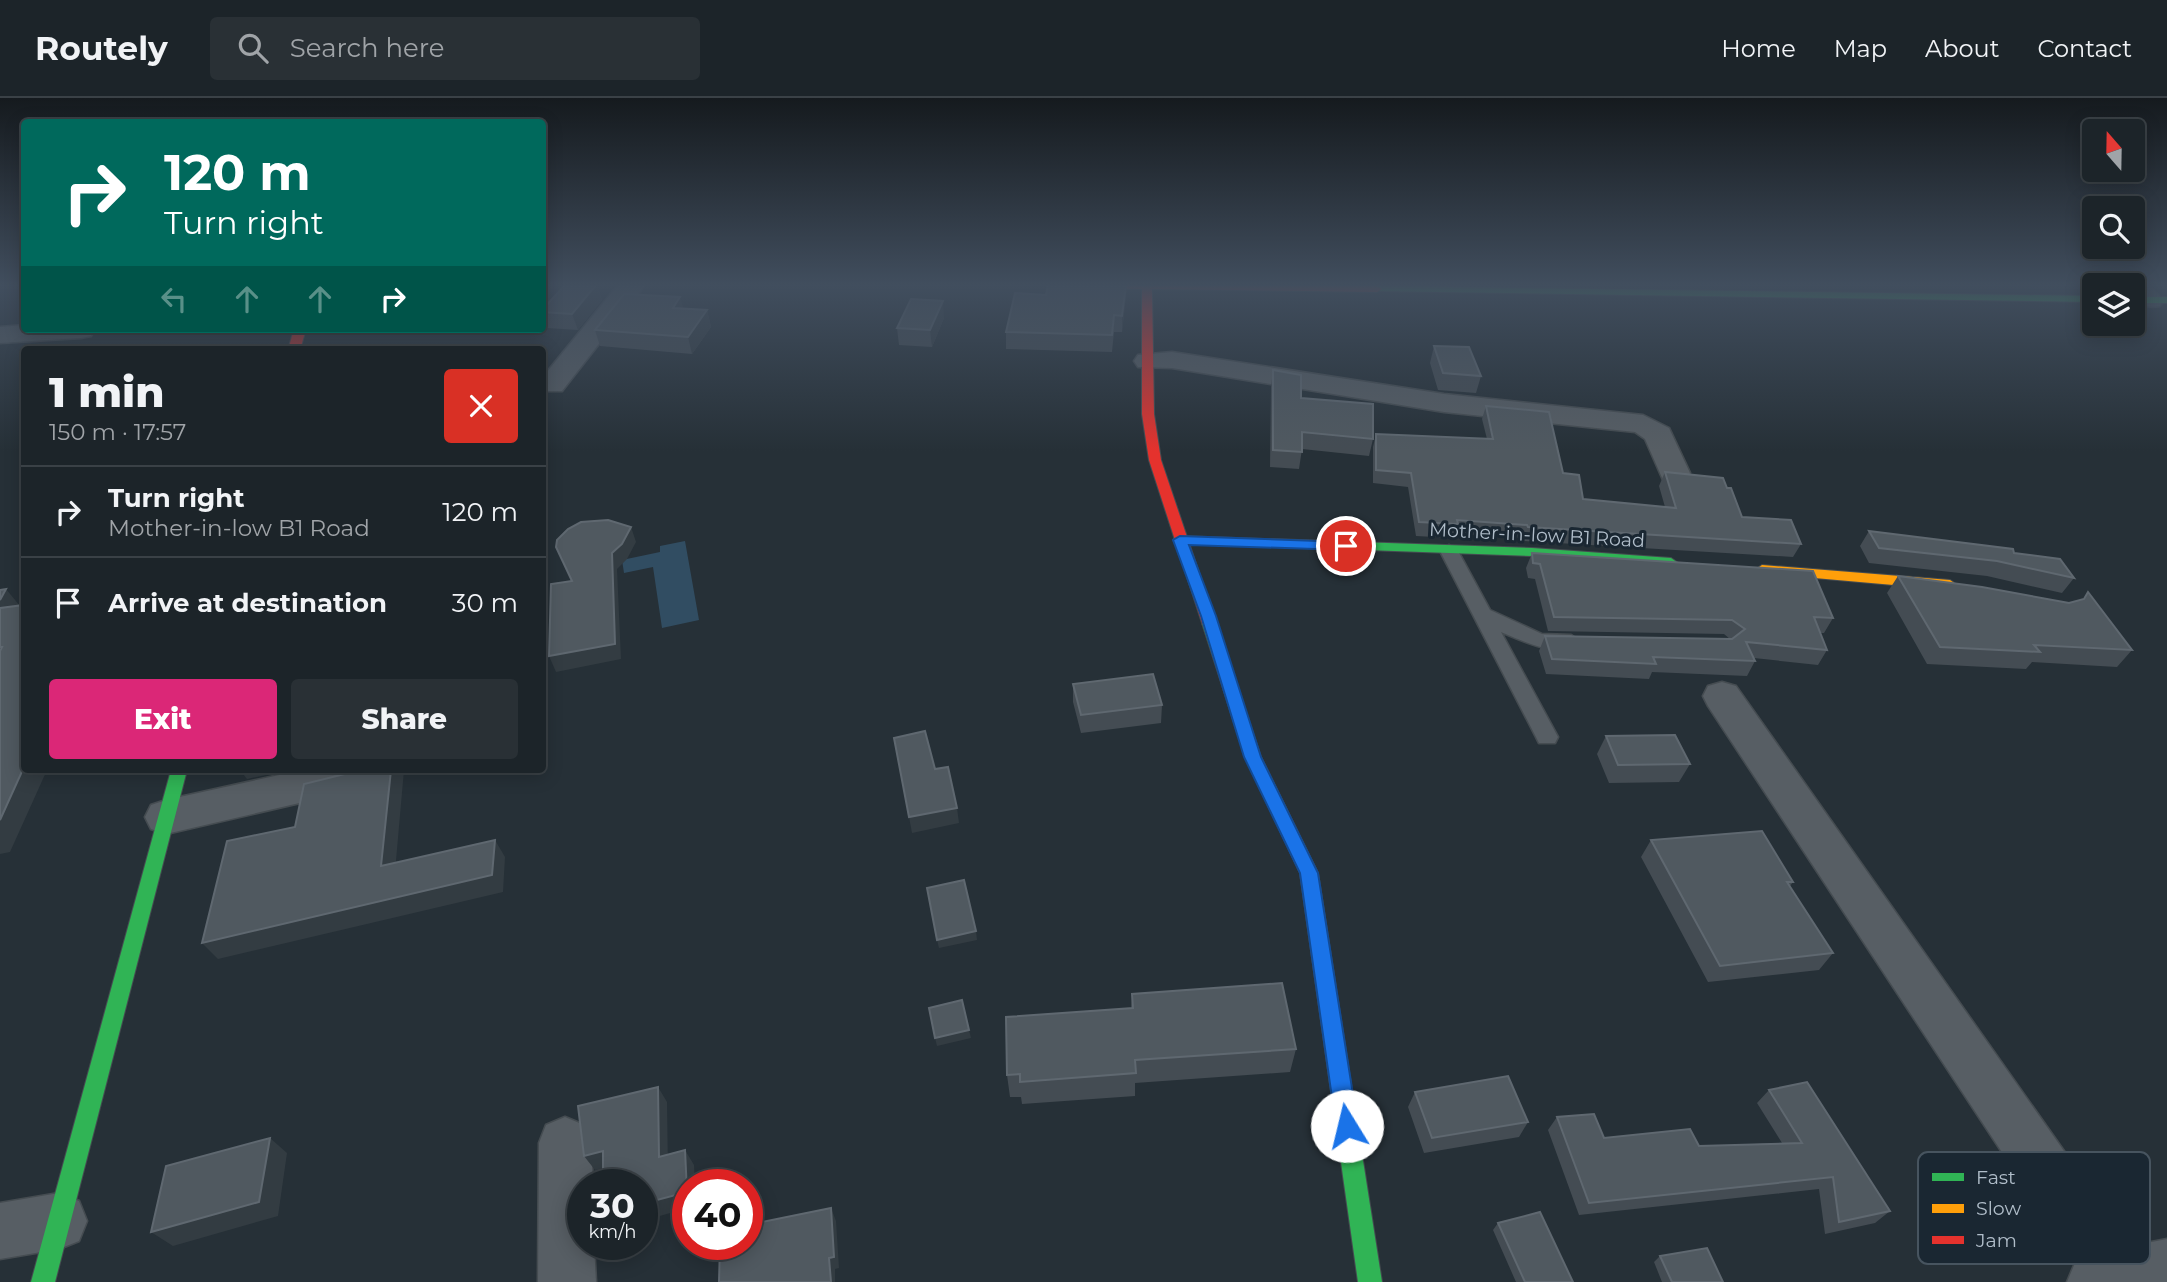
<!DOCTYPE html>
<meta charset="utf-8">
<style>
:root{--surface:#1c2429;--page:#293035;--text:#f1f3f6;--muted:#a0a4a8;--line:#3a4146;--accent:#db2777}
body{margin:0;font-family:Montserrat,sans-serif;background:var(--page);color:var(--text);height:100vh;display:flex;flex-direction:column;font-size:26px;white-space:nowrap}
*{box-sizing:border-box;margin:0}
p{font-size:23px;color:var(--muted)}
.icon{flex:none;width:38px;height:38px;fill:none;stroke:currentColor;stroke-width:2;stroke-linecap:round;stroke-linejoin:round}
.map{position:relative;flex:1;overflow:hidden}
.drawer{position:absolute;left:21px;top:248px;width:525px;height:427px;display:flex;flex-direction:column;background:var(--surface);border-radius:7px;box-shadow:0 4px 18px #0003,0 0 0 2px var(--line)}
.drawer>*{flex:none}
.banner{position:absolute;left:21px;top:21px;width:525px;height:214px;border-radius:7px;box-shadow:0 4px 18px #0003,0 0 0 2px var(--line);background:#00695c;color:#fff;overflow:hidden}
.needle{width:46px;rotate:340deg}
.tools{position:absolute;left:2082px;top:21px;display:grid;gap:14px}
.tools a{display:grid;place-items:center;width:63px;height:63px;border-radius:7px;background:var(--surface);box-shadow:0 4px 18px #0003,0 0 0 2px var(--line);font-size:35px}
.speed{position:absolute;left:567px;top:1071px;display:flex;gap:14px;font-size:35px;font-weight:700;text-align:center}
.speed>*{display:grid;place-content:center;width:91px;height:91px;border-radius:50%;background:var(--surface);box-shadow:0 4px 18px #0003,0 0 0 2px var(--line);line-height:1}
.speed small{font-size:18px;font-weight:400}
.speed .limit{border:10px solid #d22;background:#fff;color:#111}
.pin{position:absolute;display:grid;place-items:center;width:60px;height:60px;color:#fff;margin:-30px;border:4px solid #fff;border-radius:50%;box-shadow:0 2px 7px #0007}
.me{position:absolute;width:77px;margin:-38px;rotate:351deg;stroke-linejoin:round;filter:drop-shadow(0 0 5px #0008)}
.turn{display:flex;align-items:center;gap:24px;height:147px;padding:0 28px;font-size:32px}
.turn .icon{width:91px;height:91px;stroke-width:2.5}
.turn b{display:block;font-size:49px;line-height:60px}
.lanes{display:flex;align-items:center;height:66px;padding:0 28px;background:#0003;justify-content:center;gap:35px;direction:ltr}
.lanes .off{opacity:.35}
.round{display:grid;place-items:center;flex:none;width:74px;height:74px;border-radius:7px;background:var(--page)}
.overview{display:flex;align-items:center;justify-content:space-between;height:119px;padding:0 28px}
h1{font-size:42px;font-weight:800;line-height:52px}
.primary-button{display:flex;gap:14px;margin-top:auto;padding:14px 28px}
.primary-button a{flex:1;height:80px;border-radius:7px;background:var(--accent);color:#fff;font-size:28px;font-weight:800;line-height:80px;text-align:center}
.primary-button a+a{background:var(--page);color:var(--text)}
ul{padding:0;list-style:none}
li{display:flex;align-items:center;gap:21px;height:91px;padding:0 28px;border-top:2px solid var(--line)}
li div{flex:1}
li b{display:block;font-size:26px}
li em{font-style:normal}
header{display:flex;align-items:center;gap:42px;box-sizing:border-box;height:98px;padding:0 35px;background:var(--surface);border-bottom:2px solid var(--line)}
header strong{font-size:33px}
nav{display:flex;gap:38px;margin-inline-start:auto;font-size:24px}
.search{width:490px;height:63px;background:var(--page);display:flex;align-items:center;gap:18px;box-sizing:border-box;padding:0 24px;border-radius:7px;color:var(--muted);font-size:26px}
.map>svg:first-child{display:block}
</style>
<header>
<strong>Routely</strong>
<div class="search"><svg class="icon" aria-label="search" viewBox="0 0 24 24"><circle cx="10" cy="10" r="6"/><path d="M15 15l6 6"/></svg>Search here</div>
<nav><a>Home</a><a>Map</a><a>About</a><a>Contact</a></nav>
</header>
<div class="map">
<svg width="2167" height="1184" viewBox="0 0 2167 1184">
<rect width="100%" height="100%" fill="#263037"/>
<!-- water -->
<path fill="#314d62" d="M685,443L699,522L662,530L653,469L624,475L622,462L660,454V448Z"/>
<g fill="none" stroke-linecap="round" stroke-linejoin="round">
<!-- lane casing -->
<g stroke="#454c51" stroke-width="3">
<path id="lane" d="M1449,447L1458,453L1490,512L1542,536L1571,537L1581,544C1569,565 1518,541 1501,534L1558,639L1555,645H1539L1536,639L1440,453Z"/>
</g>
<!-- street casing -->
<g stroke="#454c51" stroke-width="3">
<path id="street" d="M618,187H645L562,293H542V280Z
M2121,187H2148L2164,202L2160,208C2149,210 2143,208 2133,201V187Z
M24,227V231L95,232L91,238L81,240L0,245V229Z
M1172,254L1444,296L1643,317L1669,330L1690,375L1685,382L1674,384L1663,382L1645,341L1635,334L1444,314L1172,270L1138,269L1134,263L1138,257Z
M1722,584L1736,588L2131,1148L2167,1141V1184H2067L2075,1165L1708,608L1703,598L1708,588Z
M302,672H394L388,683L373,688L166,736L151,731L145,719L151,707L166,702Z
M565,1019L584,1027L591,1045L593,1087H583V1146H594L596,1184H538L539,1045L546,1027Z
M59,1095L79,1103L87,1123L79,1143L59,1151L0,1161V1105Z"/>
</g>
<!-- fast casing -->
<g stroke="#454c51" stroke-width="2">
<path id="fast" d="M1377,188L2095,198V204L1373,193L1372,191Z
M2133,199H2167V205H2133Z
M1180,438L1532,450L1671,460L1678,465L1671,470L1532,458L1175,445L1173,442L1175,439Z
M1209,520L1216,525L1261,659L1318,775L1382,1184H1358L1300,775L1245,659L1202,525Z
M171,672H187L55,1184H31Z"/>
</g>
<!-- slow casing -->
<g stroke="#454c51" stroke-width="2">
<path id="slow" d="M1762,467L1950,482L1957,487L1950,492L1757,475L1755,472Z"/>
</g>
<!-- jam casing -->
<g stroke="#454c51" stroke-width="2">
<path id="jam" d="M1094,187L1377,188L1382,191L1377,194L1152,191L1154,316L1161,362L1216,525L1214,529H1204L1202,525L1149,362L1142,316V191L1099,190Z
M294,231H306L300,252H288Z"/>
</g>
<!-- lane -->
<use href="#lane" fill="#575e64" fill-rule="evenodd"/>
<!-- street -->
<use href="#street" fill="#575e64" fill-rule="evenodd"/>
<!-- fast -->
<use href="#fast" fill="#30b455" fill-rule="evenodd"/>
<!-- slow -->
<use href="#slow" fill="#ff9f0a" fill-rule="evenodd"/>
<!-- jam -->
<use href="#jam" fill="#e5322d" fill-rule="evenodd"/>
</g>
<!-- wall -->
<path fill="#444c53" d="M565,187H597L602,202L578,232L547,230L542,218V212Z
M1048,187H1127L1122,234H1114L1112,254L1006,251V234L1046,197Z
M683,210L707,212L711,229L692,256L600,248L595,232Z
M944,220L932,249L899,247L897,230Z
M1434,248L1481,278L1476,295L1438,292L1430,265Z
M1273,272L1301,300L1373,341L1369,358L1302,351L1299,371L1270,369L1271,289Z
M1486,308L1563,375L1583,401L1665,409L1659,388L1665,374L1727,390L1742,419L1801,446L1793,459L1523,443L1522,440L1455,436L1454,440L1416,438L1408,389L1373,385V349L1376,336L1487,341L1482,321Z
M1869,433L2014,455L2074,480L2062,495L1987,478L1869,465L1860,448Z
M1532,455L1833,520L1824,535H1820L1827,552L1818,567L1754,560L1755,563L1747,578L1652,574L1649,581L1546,576L1539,553L1545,538L1730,541L1724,536L1548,533L1535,481L1528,480L1526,470Z
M1898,478L2132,552L2117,569L2032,564L2026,571L1927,566L1887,495Z
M1073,586L1162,607L1161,625L1081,635L1073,604Z
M1606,638L1690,666L1679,684L1609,685L1597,656Z
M1651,742L1793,784L1790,788L1833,855L1819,872L1708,884L1641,759Z
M1132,896L1296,951L1290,974L1135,985V998L1022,1006L1021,999H1010L1007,977L1131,910Z
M1769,992L1890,1113L1875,1125L1825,1136L1819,1091L1579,1117L1548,1032L1557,1019L1604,1040L1699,1048L1782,1045L1757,1005Z
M1415,994L1528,1024L1519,1039L1424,1055L1408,1009Z
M1498,1125L1573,1184H1516L1493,1132Z
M1660,1158L1723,1184H1662L1654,1164Z"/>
<!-- shaded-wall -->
<path fill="#333c42" d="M596,187H597L602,202L578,232L572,216Z
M1126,187V197L1122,234V218Z
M680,199L685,215L673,210Z
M943,203L944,220L932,249L930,232Z
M707,212L711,229L692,256L688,239Z
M631,429L636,444L627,461L617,471L621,561L556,574L549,558L612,455Z
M6,491L20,508L0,516V502Z
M24,669V672H47L10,754L0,756V722Z
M240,672H290L247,681Z
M391,672H404L394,785L381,768Z
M957,710L959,725L912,735L909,719Z
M495,742L505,759L503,794L218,861L202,845Z
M976,833L977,842L939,850L937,842Z
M969,932L971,940L937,948L935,940Z
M658,989L667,1004L668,1074L659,1059Z
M270,1040L287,1055L278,1118L173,1148L151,1134Z
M685,1052L694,1067L695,1087H688V1110L642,1123V1106Z
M603,1053L614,1068L595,1072L584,1058Z
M831,1110L836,1123L839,1170L835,1171V1184H831L829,1160Z"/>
<!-- building -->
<path fill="#505960" stroke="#5f6870" stroke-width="2" d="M565,187H596L572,216L542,214V212Z
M1048,187H1126L1122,218L1114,217L1112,237L1006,234L1015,195L1046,197Z
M624,196L680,199L673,210L707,212L688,239L595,232Z
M911,201L943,203L930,232L897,230Z
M1434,248L1469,249L1481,278L1443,275Z
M1273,272L1301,277V300L1373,306V341L1302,334V354L1273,352Z
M1486,308L1549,314L1563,375L1579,377L1583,401L1676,410L1665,374L1723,380L1727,390H1731L1742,419L1791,422L1801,446L1528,429L1527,427L1457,422L1458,426L1419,424L1411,375L1376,372V336L1493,341Z
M608,422L631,429L622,446L612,455L615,546L549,558L551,486L572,483L556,449L557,442L568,431L581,424Z
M1869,433L2013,451L2014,455L2060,461L2074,480L1997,463L1879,450Z
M1532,455L1813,473L1833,520L1814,519L1827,552L1746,544L1755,563L1653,559L1656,566L1552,561L1545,538L1732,541L1745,531L1732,522L1554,519L1540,466L1533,465Z
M1898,478L1982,489L2069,505L2084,501L2088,494L2132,552L2034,547L2040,554L1940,549Z
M6,491L0,502V492Z
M24,507V669L0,722V553L2,549H0V510Z
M1153,576L1162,607L1081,617L1073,586Z
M925,633L935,671L948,669L957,710L909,719L894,640Z
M1675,637L1690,666L1618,667L1606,638Z
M361,672H391L381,768L495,742L492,777L202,845L227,743L295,729L304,686Z
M1762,733L1793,784H1787L1833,855L1720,868L1651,742Z
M964,782L976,833L937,842L927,790Z
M1282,885L1296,951L1135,962L1136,975L1020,984V976L1007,977L1006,919L1133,910L1132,896Z
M962,902L969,932L935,940L929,910Z
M1508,978L1528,1024L1432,1040L1415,994Z
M1807,984L1890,1113L1839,1124L1833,1079L1589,1105L1557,1019L1594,1016L1604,1040L1690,1031L1699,1048L1802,1045L1769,992Z
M658,989L659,1059L685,1052L687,1094L642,1106V1087H603V1053L584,1058L578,1008Z
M270,1040L259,1104L151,1134L166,1068Z
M831,1110L834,1159L829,1160L831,1184H719L720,1146H747V1127Z
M1540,1114L1573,1184H1525L1498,1125Z
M1707,1150L1723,1184H1672L1660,1158Z"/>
<!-- sky -->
<linearGradient id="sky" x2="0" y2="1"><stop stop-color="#151a1e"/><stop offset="0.53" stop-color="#414e5e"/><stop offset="1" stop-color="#414e5e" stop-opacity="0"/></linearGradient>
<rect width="2167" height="353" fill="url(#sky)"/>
<!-- route -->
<path fill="#1a73e8" stroke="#114b97" stroke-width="2" d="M1180,438L1346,444L1353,448L1346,452L1189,447L1216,518L1261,659L1318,775L1358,1028L1354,1035L1347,1038L1339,1035L1336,1028L1300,775L1244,659L1201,518L1173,442Z"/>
<g text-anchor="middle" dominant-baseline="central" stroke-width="6" stroke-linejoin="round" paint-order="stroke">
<!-- street labels -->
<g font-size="19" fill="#b0bdc9" stroke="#1a2732">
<text transform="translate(1537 437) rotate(3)">Mother-in-low B1 Road</text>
</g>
</g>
<!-- legend -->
<rect x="1918" y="1054" width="232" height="112" rx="10" fill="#1a2732" stroke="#47545f" stroke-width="2"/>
<rect x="1932" y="1075" width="32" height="8" fill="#30b455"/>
<rect x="1932" y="1106" width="32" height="9" fill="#ff9f0a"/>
<rect x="1932" y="1138" width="32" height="8" fill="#e5322d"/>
<g font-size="19" fill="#b0bdc9">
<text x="1976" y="1086">Fast</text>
<text x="1976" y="1117">Slow</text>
<text x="1976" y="1149">Jam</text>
</g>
</svg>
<div class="tools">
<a><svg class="needle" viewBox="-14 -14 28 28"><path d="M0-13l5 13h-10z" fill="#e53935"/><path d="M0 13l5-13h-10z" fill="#a0a4a8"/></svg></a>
<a><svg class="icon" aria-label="search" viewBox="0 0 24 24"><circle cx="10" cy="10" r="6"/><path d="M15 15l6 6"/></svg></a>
<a><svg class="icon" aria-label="layers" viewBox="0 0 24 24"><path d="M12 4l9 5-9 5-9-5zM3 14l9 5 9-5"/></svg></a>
</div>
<div class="speed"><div>30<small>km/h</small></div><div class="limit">40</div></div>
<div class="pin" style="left:1346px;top:448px;background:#d93025"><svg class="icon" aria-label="arrive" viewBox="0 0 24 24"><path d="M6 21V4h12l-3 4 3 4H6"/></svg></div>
<svg class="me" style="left:1347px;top:1028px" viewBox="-20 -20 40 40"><circle r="19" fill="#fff"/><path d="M0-13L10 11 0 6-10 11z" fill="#1a73e8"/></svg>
<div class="banner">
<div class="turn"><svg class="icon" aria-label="right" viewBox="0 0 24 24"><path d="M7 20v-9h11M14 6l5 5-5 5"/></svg><div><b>120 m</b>Turn right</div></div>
<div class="lanes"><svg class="icon off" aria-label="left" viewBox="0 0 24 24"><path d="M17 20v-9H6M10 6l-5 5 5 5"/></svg><svg class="icon off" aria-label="ahead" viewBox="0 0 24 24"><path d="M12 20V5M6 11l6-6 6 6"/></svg><svg class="icon off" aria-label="ahead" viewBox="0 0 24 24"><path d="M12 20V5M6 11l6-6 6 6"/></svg><svg class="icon" aria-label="right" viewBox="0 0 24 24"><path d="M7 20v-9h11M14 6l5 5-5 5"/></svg></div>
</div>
<section class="drawer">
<div class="overview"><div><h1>1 min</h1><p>150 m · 17:57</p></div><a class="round" style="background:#d93025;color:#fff"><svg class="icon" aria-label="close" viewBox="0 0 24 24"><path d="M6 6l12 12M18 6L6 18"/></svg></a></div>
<ul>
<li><svg class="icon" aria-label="right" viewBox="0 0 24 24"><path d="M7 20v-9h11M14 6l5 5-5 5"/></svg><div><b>Turn right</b><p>Mother-in-low B1 Road</p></div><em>120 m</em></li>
<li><svg class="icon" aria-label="arrive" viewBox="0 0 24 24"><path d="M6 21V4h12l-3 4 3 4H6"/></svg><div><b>Arrive at destination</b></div><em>30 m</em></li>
</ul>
<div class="primary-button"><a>Exit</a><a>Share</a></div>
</section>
</div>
